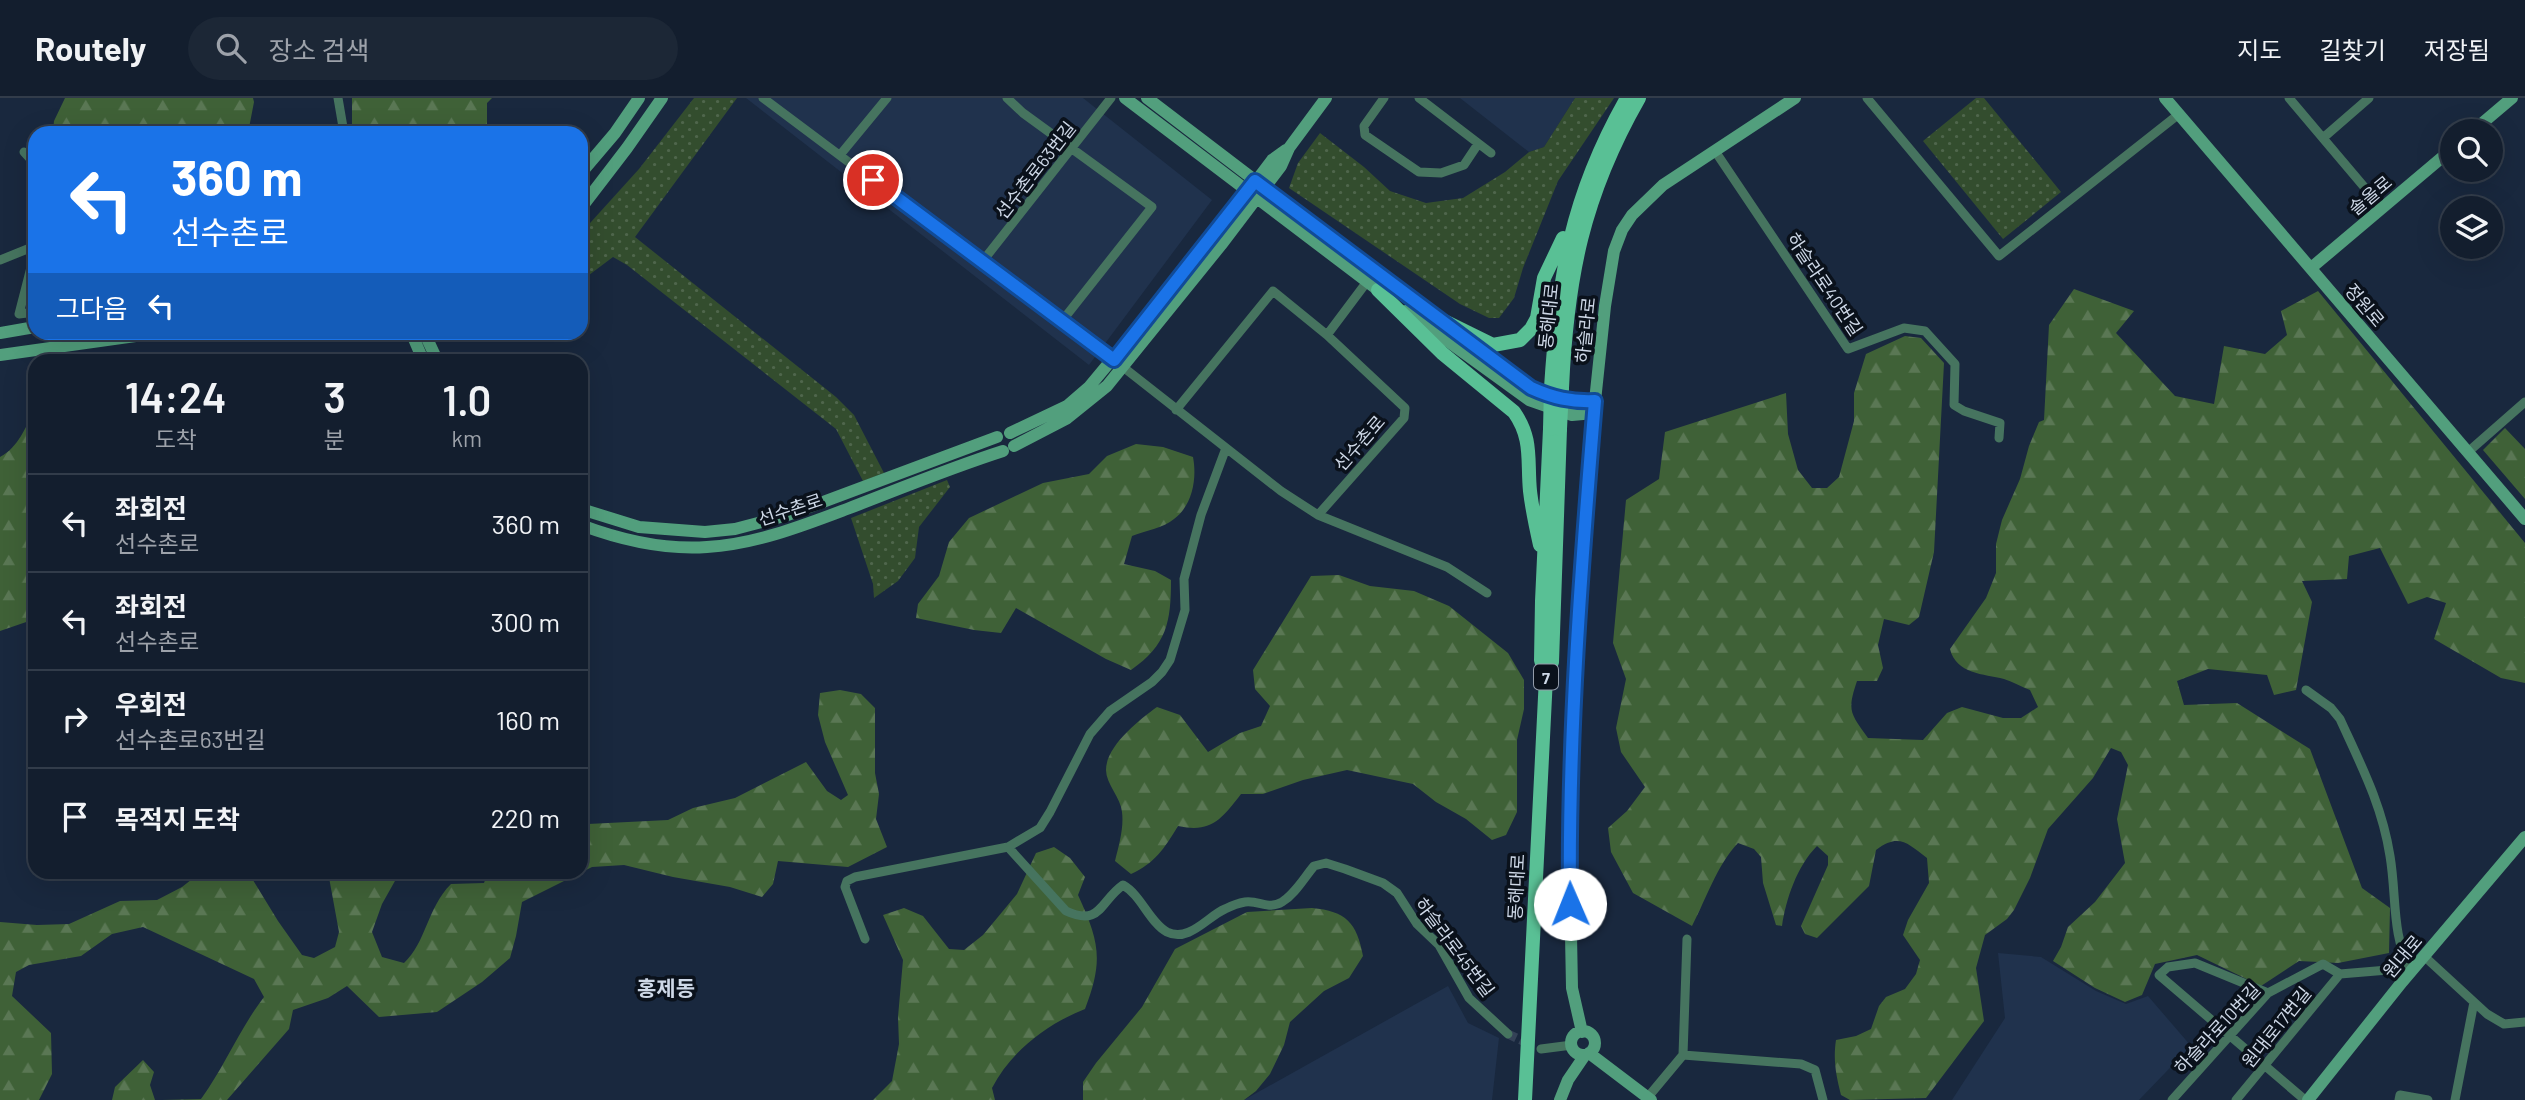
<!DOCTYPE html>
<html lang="ko">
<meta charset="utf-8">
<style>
:root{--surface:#131e2e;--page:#1c2736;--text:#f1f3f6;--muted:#9da2aa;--line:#323c4a}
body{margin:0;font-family:Barlow,"Noto Sans KR",sans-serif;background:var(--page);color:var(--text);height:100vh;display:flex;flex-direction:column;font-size:26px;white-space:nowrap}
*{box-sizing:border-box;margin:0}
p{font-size:23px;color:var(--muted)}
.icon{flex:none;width:38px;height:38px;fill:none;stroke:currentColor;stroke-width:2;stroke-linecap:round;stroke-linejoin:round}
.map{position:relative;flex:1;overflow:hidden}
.sheet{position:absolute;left:28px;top:256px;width:560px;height:525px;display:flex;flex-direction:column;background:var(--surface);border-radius:21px;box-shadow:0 7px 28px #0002,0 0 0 2px var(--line)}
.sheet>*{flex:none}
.hud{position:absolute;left:28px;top:28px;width:560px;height:214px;border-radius:21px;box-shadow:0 7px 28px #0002,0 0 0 2px var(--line);background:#1a73e8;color:#fff;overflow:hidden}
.controls{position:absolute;left:2440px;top:21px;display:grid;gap:14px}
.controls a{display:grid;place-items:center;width:63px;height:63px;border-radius:50%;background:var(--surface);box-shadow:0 7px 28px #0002,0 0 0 2px var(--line);font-size:35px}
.pin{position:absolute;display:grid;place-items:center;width:60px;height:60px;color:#fff;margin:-30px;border:4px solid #fff;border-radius:50%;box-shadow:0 2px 7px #0007}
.me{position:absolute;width:77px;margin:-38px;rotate:359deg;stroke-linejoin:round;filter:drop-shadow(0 0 5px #0008)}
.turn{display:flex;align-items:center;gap:24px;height:147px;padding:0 28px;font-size:32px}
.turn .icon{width:91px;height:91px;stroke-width:2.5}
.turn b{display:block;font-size:49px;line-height:60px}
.then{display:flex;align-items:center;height:66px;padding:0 28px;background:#0003;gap:14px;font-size:26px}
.eta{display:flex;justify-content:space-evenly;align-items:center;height:119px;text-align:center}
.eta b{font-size:42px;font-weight:600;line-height:49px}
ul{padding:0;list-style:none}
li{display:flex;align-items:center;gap:21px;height:98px;padding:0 28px;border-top:2px solid var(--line)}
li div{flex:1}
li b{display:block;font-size:26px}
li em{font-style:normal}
header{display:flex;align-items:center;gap:42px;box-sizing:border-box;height:98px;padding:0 35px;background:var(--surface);border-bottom:2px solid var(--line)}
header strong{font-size:33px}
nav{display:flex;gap:38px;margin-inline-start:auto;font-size:24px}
.search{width:490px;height:63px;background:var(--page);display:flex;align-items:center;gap:18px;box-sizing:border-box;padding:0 24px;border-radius:38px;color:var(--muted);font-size:26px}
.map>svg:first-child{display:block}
</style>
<header>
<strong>Routely</strong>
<div class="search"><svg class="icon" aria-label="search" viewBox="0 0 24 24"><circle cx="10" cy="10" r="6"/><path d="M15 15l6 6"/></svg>장소 검색</div>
<nav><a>지도</a><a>길찾기</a><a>저장됨</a></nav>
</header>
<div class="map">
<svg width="2525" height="1002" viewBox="0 0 2525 1002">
<defs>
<pattern id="forest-firs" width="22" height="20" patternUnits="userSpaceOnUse" patternTransform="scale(1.75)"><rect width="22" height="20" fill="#3f6137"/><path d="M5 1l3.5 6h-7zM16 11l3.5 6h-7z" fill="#5a7754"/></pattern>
<pattern id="park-dots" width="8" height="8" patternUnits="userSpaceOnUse" patternTransform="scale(1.75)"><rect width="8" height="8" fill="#334d2e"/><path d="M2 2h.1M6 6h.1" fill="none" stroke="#4f664c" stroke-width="1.8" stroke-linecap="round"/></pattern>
</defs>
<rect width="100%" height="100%" fill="#19283e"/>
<!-- built -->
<path fill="#20324d" d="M746,0H1083L1212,102L1089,267Z
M1460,0H1575L1544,49L1529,54Z
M1998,855L2041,859L2096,893L2126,906L2148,898L2191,948L2139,1002H1952L2005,920Z
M1448,888L1468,925L1499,940L1492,1002H1244Z"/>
<!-- forest -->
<path fill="url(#forest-firs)" d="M65,0H253L254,4L248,35H53L54,23Z
M352,0H492L487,5V28L489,35H352Z
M2074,191L2134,213L2116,235L2175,298L2214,306L2224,248L2265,256L2287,237L2281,213L2318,193L2525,445V585L2501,580L2434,541L2446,505L2427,499L2408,506L2380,450L2349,458L2347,481L2302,483L2312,504L2296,592L2274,597L2267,577L2208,571L2177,583L2184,607L2237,605L2310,651L2362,790L2390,810L2389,855L2338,865L2299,863L2261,888L2197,857L2155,866L2142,897L2125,904L2095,890L2053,863L2061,849L2068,829L2095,804L2125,765L2117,721L2128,667L2121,654L2111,650L2093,680L2048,731L2030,780L2014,812L2007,821L1985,837L1976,870L1984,923L1926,1000L1850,1002L1841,997C1836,977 1833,962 1836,942L1856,938L1871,931L1879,908L1886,899L1905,891L1916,876L1920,862L1903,837L1908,822L1929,785L1927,760C1907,745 1899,735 1876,752L1869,788L1817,840L1805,836L1801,828L1828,767V758L1817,748C1797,768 1786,801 1782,828L1776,827L1763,785L1761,759L1754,751L1738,745C1717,767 1706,801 1692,828L1633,795L1611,754L1608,730L1627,713L1645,689L1621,654L1616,630L1626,581L1613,545L1626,402L1659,381L1665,334L1786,295L1788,336L1798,372L1812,390H1827L1839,379L1854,323V295L1866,256L1905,238L1921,240L1944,265L1934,454L1919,519L1909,527L1884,521L1878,547L1883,570L1877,583H1857C1847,613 1850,615 1868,640L1923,642L1947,615L1962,609L2003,620H2021L2038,609L2030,592C2022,589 2013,584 2004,581C1984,576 1956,576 1950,551L1986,500L1996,475V446L2002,422L2020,381L2029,348L2039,324L2044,322L2049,227Z
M35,312V491L32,494V522L0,533V359C19,349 25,329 35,312Z
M2505,330L2525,351V401L2483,352Z
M1136,346L1163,349L1193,359C1197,380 1193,407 1174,421C1164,430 1144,433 1132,438L1124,466L1155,473L1171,482C1171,524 1167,547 1131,572L1106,561L1016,510L1001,535L974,532L916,520L918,506L939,478L949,444L969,420L1043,385L1089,376L1107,358Z
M1339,477L1370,488L1414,493L1449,508L1508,555L1524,582V611L1517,642V714L1506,737L1492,742L1466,721L1436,704L1413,686L1347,672L1303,682L1263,696H1241C1221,722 1211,735 1178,728C1164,751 1155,765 1131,776L1115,763C1119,747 1124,730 1122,714C1121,700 1106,686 1106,672C1106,648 1139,622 1157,609L1180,617L1208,654L1240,635L1261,628L1270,608L1255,591L1253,572L1311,478Z
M840,592L861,596L875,610V675L879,696L876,721L887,749L848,769L778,763L773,786L762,799L730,789L673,779L624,767L592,769L522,804L516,838L510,860L482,884L437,914L379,919L347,888L328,900L293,912L289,931L227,1002H162L201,1001C225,968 240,930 264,899L254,881L143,829L112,836L81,858L29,867L16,874L12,898L51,935L52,976L39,1002H0V824L37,827L69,826L120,803L157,802L182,789L201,774H248L278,823L302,857L314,860L335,849L339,834L328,774H400L382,806L372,834L382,859L404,865C426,845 427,810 451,786L484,785L488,774H581V721L588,726L668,722L693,710L735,700L806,664L827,693L841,702L848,697L825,644L818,617L820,595Z
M1054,749L1070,760L1085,779L1078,797C1099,843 1104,862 1085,911C1047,926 1011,953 992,990L995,1002H873L892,983L899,946L898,919L903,862L883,817L904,810L923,818L949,851L964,852L983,837L1017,796L1036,755Z
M1312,810C1346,813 1357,825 1363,858L1349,880L1324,893L1290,924L1284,947L1270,976L1256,993L1244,1002H1083V984L1096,965L1142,909L1175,851L1247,814Z
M143,962L154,974L150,987L155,1002H112L115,989Z"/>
<!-- park -->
<path fill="url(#park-dots)" d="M694,0H737L635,139L836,299L854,317L884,375L863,383L836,331L627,167L613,159L581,183V135L639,71Z
M1575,0H1614L1558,83L1523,170L1514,200L1499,220H1489L1460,206L1289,90L1298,65L1320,35L1364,69L1390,93L1426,105L1463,100L1505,74L1529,54L1544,49Z
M1976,0H1984L2061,94L2003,141L1923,43Z
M947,382L950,389L919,429L915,460L898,483L874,500L873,486L851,420Z"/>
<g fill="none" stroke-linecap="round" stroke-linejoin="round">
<!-- street-tunnel -->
<path stroke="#344257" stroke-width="9" stroke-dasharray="9 4.5" stroke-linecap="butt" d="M1508,936L1529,946"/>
<!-- street -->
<path stroke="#46745f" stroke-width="9" d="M338,0L344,35
M763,0L1113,262
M1007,0L1023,15L1152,109L1062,223
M1384,0L1364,28L1365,37L1419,74L1441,75L1464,67L1478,46
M1419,0L1491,55
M1867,0L1999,158L2179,16
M2289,0L2382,110
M2323,40L2369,0
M1715,53L1848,251L1904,230L1925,233L1955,266L1954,307L1964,313L2000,325L1999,340
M24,54L35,66
M840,57L887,0
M35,154L19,216L35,214
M0,162L35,148
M982,164L1111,0
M1327,237L1366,185
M1123,269L1281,393L1318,417L1447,469L1487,495
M1176,312L1273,193L1327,237L1405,310L1404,320L1318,417
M2468,354L2525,304
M2306,592L2331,610L2340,621C2361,667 2382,707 2390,758C2397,800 2391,835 2411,874
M1008,749L1066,813C1101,829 1100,803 1123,787C1141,797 1150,825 1167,834C1189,845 1208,818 1225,811C1231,808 1239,805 1245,804C1259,802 1269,812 1282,804C1295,796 1304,780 1314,768L1326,765L1345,771L1383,785L1397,795L1417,826L1439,847L1469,900L1508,936
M865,841L845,789L847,783L855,779L1008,749L1040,730L1050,714L1090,636L1110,613L1152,584L1162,574L1170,562L1185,512L1184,481L1201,417L1226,350
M2425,859L2487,916L2504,926L2525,924
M2268,895L2195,865L2168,869L2159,877L2305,1002
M1541,951L1572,947
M1683,957L1801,966L1815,972L1823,1002
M1648,999L1683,957L1687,841
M2172,1002L2268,895L2323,866L2340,876L2388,872L2402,884
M2236,1002L2340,876
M2399,1002L2400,997L2428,1002
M2455,1002L2474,904"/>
<!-- secondary -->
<path stroke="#529f7d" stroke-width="12" d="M1125,0L1386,198
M1147,0L1430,216L1531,290C1553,300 1571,304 1595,303
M2165,0L2525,421
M2473,33L2512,0
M581,75L615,35L639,0
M581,110L627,50L662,0
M2311,170L2452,51
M1406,213L1529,302L1572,317L1594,315
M411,234L423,262
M424,234L437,262
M0,235L35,229
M0,257L164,234
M1010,335L1067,308L1089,289L1213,140L1272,62L1286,52
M1014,348L1066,321L1107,288L1221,147L1281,68L1289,50L1326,0
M581,411L639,429L705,434L735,431L788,417L997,339
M581,427C621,442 664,452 707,449C756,446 802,428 847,411C899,391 950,370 1003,353
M1571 945a12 12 0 1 1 24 0a12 12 0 1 1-24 0Z
M1582,934L1572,890L1569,732L1581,501L1595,303L1605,208L1614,153L1622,132L1632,117L1663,87L1795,0
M1589,955L1651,1002
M1560,1002L1568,982L1585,957
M2308,1002L2402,884L2525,739"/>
<!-- primary -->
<path stroke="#59c095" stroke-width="14" d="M1378,192L1442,255L1514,314C1533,341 1527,362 1530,393C1532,411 1536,429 1540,447
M1430,216L1493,247L1520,242L1531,231L1537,220L1544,180L1563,140
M1551,290C1558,179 1571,98 1627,0
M1562,290C1567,179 1583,98 1639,0
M1550,331L1542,503L1541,562L1546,579L1552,564L1560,331
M1525,1002L1546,579"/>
<!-- primary-bridge -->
<path stroke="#59c095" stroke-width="14" d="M1550,331L1551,290
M1560,331L1562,290"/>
</g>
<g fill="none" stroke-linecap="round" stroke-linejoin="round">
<!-- route casing -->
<g stroke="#114b97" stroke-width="18">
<path id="route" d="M873,82L1114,262L1255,83L1531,290C1553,300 1571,304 1595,303C1581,470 1568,639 1570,806"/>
</g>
<!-- route -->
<use href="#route" stroke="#1a73e8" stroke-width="12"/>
</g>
<g text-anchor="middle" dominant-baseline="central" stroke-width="7" stroke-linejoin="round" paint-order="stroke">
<!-- shield labels -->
<rect fill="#0a111b" stroke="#939caa" stroke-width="2" x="1534" y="566.5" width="24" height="25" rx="5"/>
<g font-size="16" font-weight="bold" fill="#ced8e7">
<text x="1546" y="579">7</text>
</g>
<!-- street labels -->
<g font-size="18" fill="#ced8e7" stroke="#0a111b">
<text transform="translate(1035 72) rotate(-52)">선수촌로63번길</text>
<text transform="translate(2370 97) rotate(-40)">솔올로</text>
<text transform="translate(1825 186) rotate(56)">하슬라로40번길</text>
<text transform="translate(2365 207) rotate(50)">정원로</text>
<text transform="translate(1548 218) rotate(-84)">동해대로</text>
<text transform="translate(1585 232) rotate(-84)">하슬라로</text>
<text transform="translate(1359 345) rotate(-49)">선수촌로</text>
<text transform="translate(790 411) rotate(-18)">선수촌로</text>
<text transform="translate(1516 789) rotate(-87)">동해대로</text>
<text transform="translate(1455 849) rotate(53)">하슬라로45번길</text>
<text transform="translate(2402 858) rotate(-50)">원대로</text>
<text transform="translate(2276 929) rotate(-51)">원대로17번길</text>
<text transform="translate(2217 930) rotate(-47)">하슬라로10번길</text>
</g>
<!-- quarter labels -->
<g font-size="21" font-weight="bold" fill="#ced8e7" stroke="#0a111b">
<text x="666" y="889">홍제동</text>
</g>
</g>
</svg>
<div class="controls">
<a><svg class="icon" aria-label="search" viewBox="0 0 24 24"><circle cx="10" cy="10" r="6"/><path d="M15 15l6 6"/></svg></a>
<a><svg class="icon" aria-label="layers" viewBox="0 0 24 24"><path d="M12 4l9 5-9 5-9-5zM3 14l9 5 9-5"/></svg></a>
</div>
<div class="pin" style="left:873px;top:82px;background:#d93025"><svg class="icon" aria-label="arrive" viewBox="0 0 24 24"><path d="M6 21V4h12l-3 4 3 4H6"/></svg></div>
<svg class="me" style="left:1570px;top:806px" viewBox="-20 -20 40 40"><circle r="19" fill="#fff"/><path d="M0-13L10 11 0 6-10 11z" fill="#1a73e8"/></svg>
<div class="hud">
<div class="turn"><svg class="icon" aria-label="left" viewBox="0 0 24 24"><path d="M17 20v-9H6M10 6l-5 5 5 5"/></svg><div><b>360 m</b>선수촌로</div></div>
<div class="then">그다음<svg class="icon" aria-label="left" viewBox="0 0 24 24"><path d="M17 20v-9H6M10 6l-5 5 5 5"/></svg></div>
</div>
<section class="sheet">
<div class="eta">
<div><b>14:24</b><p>도착</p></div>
<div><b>3</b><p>분</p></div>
<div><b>1.0</b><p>km</p></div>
</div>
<ul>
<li><svg class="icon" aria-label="left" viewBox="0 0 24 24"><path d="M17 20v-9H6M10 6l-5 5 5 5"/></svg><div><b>좌회전</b><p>선수촌로</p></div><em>360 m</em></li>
<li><svg class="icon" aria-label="left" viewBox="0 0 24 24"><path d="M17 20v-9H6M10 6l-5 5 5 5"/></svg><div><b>좌회전</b><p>선수촌로</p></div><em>300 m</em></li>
<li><svg class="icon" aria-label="right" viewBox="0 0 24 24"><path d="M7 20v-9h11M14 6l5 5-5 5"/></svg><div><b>우회전</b><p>선수촌로63번길</p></div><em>160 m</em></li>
<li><svg class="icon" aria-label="arrive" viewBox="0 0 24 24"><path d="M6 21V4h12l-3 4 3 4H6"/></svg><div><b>목적지 도착</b></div><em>220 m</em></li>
</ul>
</section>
</div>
